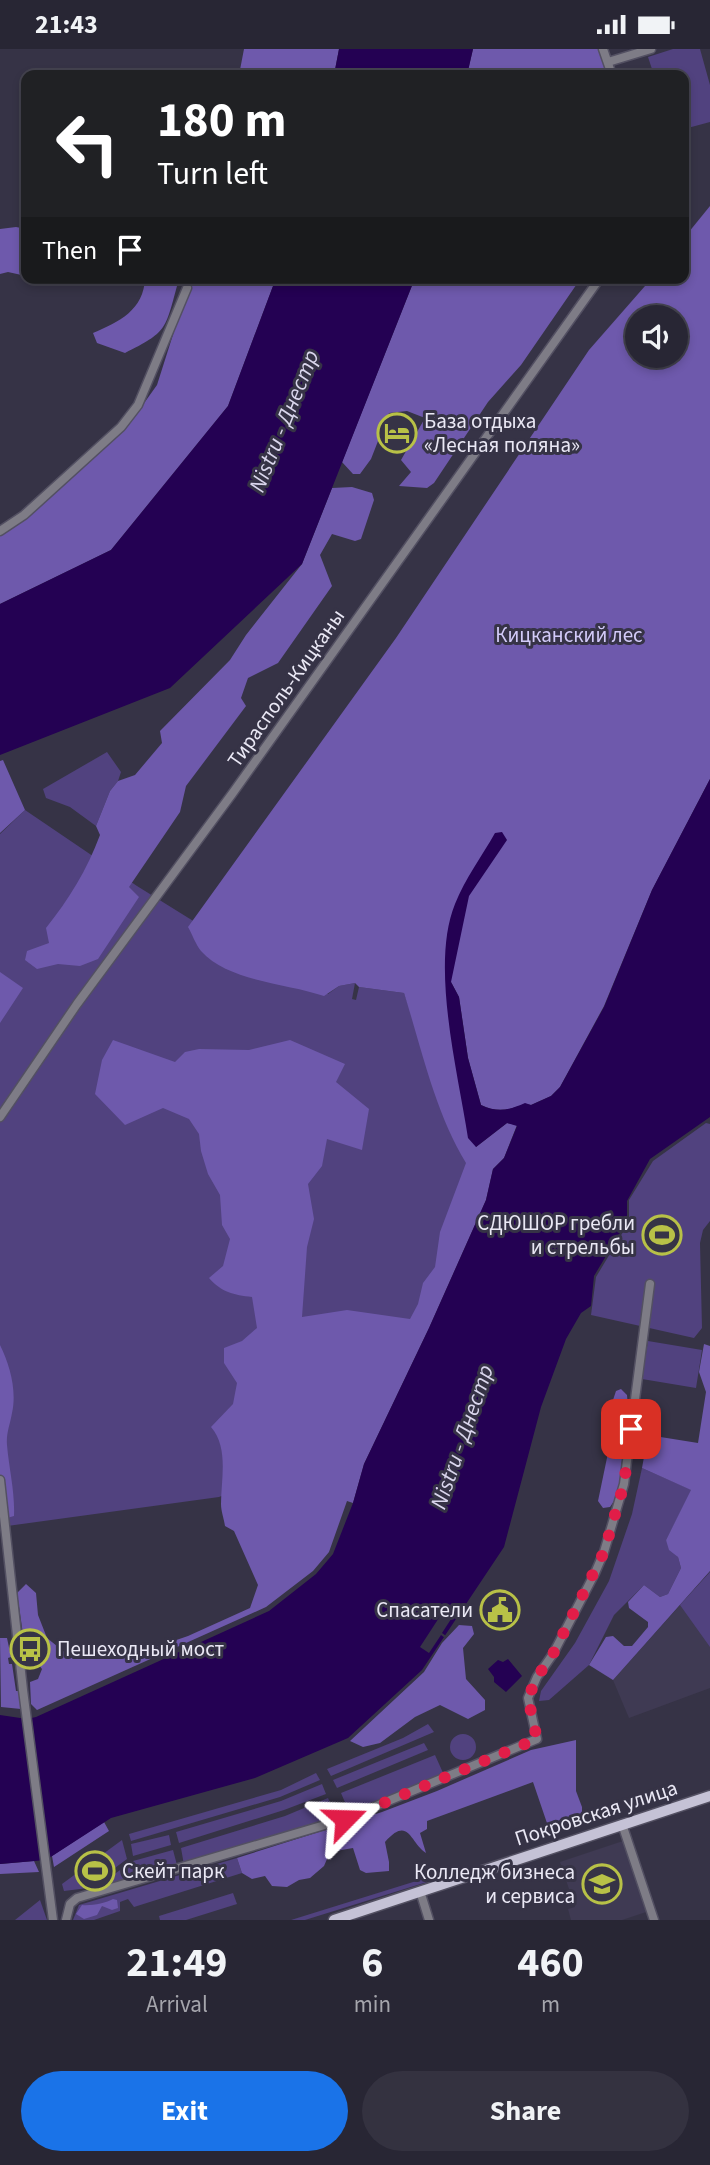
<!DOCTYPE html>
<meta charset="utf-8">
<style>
:root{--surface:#282634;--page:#343240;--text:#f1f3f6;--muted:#a5a5ac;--line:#44434f;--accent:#1a73e8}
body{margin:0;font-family:"Source Sans 3",sans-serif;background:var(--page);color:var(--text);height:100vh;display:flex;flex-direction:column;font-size:26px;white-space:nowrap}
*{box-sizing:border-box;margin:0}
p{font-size:23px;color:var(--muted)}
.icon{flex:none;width:38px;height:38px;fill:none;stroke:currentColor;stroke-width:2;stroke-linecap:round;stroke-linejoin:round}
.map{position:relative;height:1871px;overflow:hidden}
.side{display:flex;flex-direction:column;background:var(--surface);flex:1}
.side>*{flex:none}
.guide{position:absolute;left:21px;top:21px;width:668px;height:214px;border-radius:14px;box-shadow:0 4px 10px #0003,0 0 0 2px var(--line);background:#202124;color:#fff;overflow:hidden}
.controls{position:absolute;left:625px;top:256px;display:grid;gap:14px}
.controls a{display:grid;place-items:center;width:63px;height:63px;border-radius:50%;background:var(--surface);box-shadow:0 4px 10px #0003,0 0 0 2px var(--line);font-size:35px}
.pin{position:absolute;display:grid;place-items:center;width:60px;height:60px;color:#fff;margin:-30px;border-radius:14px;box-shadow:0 4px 10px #0006}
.me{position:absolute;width:77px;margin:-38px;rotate:68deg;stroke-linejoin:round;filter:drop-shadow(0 0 5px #0008)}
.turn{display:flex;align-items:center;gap:24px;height:147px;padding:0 21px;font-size:32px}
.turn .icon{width:91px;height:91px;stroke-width:2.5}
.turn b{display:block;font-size:49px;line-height:60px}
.then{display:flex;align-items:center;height:66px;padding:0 21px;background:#0003;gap:14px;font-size:26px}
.eta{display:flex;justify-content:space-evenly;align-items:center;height:119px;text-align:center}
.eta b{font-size:42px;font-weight:700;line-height:49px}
.primary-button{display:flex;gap:14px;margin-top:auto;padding:14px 21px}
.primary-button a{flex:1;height:80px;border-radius:42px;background:var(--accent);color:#fff;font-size:28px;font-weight:700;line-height:80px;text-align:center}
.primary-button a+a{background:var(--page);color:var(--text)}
.status{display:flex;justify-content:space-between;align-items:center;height:49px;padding:0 35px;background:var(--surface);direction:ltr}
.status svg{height:19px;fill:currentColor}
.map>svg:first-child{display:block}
</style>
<div class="status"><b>21:43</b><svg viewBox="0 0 49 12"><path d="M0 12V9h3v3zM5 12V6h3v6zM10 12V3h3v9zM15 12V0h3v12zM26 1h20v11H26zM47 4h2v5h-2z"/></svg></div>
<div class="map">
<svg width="710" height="1871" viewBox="0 0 710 1871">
<rect width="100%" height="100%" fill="#363346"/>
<!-- built -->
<path fill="#3f3a53" d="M710,1523V1639L629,1669L613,1631Z
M623,1792L646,1863L622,1871H571L568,1860L575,1858L560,1813Z"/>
<!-- green -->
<path fill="#51427f" d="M673,0H700L710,36V73L684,80V26H654L648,8Z
M107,703L121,723L118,732L110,742L96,777L70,758L46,749L43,740Z
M25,761L137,837L301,939L328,945L339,937L355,934L352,950L356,951L359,938L404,944L411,964L445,937L476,1098L429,1279L245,1437L219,1448L0,1478V785Z
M706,1074L710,1075V1172L703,1181L700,1194L702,1279L694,1289L591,1266L596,1228L629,1173V1151L653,1112Z
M648,1292L702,1301L696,1339L642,1330Z
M642,1419L692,1441L666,1491L678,1508L681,1519L668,1545L660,1548L644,1536L614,1566L589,1616L549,1651L539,1652L541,1642L575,1594L609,1532L632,1465Z
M710,1523V1598L680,1556Z
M428,1675L434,1683L331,1727L327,1720L403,1689Z
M450 1698a13 13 0 1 1 26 0a13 13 0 1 1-26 0Z
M424,1694L428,1701L337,1739L333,1731Z
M435,1706L444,1726L350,1765L341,1744Z
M316,1724L320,1731L280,1748L131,1792L129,1785L281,1741Z
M322,1735L326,1745L284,1761L179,1794L176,1783L281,1752Z
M328,1749L337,1769L184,1816L181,1799L285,1767Z
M169,1786L171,1796L133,1807L131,1795Z
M122,1791L127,1810L88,1839L64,1842L62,1835Z
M173,1801L177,1816L96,1838L133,1812Z
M237,1809L242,1824L134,1858L128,1850L120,1853V1862L94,1871H73L79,1856Z
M426,1829L427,1833L305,1871H291Z
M233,1844L237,1855L186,1871H160L159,1867Z
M40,1851L47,1871H15Z"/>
<!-- forest -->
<path fill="#6e59ac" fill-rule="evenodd" d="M244,0H339L334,26H239Z
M473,0H603L612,26H467Z
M710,157V730L652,841L604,957L560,1038L551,1047L531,1056L525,1055C509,1061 498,1064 481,1056L468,1009L459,948L451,933L476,1098L507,1074L517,1076L504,1109L493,1120L486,1151L429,1279L364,1415L353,1454L347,1452L329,1503L313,1522L266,1558L37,1661L31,1655L30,1633L38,1630L42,1620L32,1607L30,1591L23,1585L17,1544L26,1535L36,1544L38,1566L47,1589L73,1610H121L188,1587L250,1559L258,1536L234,1482L225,1477C224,1470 221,1462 221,1455C221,1430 229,1399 211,1378L233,1355L237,1334L224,1314V1299L242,1292L257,1279L252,1248C234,1246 221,1243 209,1229L223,1217L230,1190L222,1176L220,1146L208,1125L201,1102L199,1085L189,1070L163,1059L125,1076L95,1045L102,1011L113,991L175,1013L185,1003L199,1000L249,1001L290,991L345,1015L336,1033L369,1060L362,1101L327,1090L322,1117L308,1135L314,1170L307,1198L302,1268L347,1261L410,1270L418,1255L423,1234L435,1218L440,1183L466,1114C435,1063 422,1001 404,944L359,938L355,934L339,937L324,947C287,934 229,933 201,902C196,896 192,885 188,878L396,589L589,301L652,229H684V189ZM637,268H676V306H637Z
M16,178L26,180V227L8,223L0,225V180Z
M145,229H173L177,237C165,281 167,283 125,304L97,294L93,284C119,273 144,261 145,229Z
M191,229H276L228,357L111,501L0,555V486L20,472L132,371L157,336Z
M415,229H581L521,316L488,353L434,434L427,439L399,437L411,423L401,411L425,369L407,362L389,364L371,410L360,425H353L342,413Z
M352,438L372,444L374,451L361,490L355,492L332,485L320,506L332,537L278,614L248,629L241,649L246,657L186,737L180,763L129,838L139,848L98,910L80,917L58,915L37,920L25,911L27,902L49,894L46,879C69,850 87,821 100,786L96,777L110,742L118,732L135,726L162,694L160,682L230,611L246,586L302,515L332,439Z
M3,711L25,761L0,784V712Z
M0,923L23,939L0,974Z
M704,1295L710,1297V1522L613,1631L589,1616L606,1588L613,1587L624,1597H632L648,1578V1573L629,1559L628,1553L644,1536L660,1548L668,1545L681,1519L678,1508L669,1501L666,1491L691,1441L642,1419L648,1386L698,1394L706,1343L699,1323Z
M0,1296C10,1316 17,1342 12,1364C10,1376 6,1384 7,1396C9,1420 15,1442 14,1467L0,1471Z
M621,1340L627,1346L628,1358L618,1446L610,1458L603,1459L598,1452L608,1404L609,1363L616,1342Z
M459,1576L472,1577L474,1585L463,1599L466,1630L485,1651V1661L468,1670L440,1656L415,1668L380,1694L363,1698L350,1692L424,1623L442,1594Z
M0,1589H7L11,1608L8,1609L9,1615H12L16,1642H19L21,1660L1,1658Z
M576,1691V1742L582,1758V1775L549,1780L533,1733L427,1772V1780L420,1784L426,1804C410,1794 409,1766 385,1793L389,1813V1822L366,1824L360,1821L353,1799L330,1803L324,1817L310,1829L299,1831L287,1838L272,1837L265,1827L252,1830L242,1824L237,1809L382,1763L437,1742L531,1701Z
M104,1773L109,1782L54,1818L52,1807Z
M34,1812L39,1823L0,1825V1815Z
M113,1850L117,1851L118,1859L112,1861L102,1857L97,1866L84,1870L76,1865L82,1856C91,1857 106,1854 113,1850Z"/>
<!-- water -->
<path fill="#240153" d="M339,0H473L467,26H334Z
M276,229H415L302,515L170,639L0,706V555L111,501L228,357Z
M710,730V1068L650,1110L627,1152V1172L594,1227L591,1257L581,1264L566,1290L541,1358L504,1498L422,1621L348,1689L255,1729L111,1769L46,1811L0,1815V1666L27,1670L36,1668L269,1562L316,1525L333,1505L353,1454L364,1415L429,1279L486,1151L493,1120L504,1109L517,1077L507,1074L476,1098L468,1089C458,1023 430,916 455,855C465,830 482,807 495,784L502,783L507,791L469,847L451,933L459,948L468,1009L481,1056C498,1064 509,1061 525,1054L531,1056L551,1047L560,1038L604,958L652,841Z
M508,1610L522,1627L506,1643L494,1633V1628L488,1620L498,1611L503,1613Z"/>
<!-- pier -->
<path fill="#363346" d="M446,1558L455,1564L442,1584L446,1587L445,1589L441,1586L429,1604L420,1598Z"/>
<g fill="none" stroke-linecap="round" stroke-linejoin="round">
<!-- minor casing -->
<g stroke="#535062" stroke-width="11">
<path id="minor" d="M603,0L612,26
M608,13L651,0
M0,482L24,466L121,378L138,356L187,239
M0,1068L77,955L232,745L600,229
M0,1431L23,1641L53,1871
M622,1775L654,1871
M420,1842L429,1871
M66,1871L70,1855L77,1849L345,1770L537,1690L528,1649L537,1628L553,1605L595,1524L604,1503L624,1435L650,1235"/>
</g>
<!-- major casing -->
<g stroke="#535062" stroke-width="13">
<path id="major" d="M334,1871L710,1747"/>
</g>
<!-- minor -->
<use href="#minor" stroke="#7e7c86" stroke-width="8"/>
<!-- major -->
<use href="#major" stroke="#c5c2d6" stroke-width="10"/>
</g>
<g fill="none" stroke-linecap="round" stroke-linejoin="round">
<!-- route -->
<path stroke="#e11d48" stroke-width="12" stroke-dasharray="0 21.6" d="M345,1770L537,1690L528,1649L537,1628L553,1605L604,1503L624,1435L631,1380"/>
</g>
<!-- icons -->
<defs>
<g id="hotel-ring" transform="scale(2.0125)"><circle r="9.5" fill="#363346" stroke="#b8c147" stroke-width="1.5"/><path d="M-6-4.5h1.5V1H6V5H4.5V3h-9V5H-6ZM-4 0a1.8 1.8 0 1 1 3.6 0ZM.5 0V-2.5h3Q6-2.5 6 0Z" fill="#b8c147"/></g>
<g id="stadium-ring" transform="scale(2.0125)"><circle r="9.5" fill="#363346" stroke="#b8c147" stroke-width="1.5"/><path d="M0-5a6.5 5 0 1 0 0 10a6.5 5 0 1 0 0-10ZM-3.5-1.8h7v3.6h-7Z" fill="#b8c147"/></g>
<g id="civic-ring" transform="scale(2.0125)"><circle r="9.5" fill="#363346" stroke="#b8c147" stroke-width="1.5"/><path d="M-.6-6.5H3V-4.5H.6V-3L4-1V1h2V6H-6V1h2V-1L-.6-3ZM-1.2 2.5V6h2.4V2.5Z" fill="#b8c147"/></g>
<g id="bus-ring" transform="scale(2.0125)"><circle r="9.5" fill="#363346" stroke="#b8c147" stroke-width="1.5"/><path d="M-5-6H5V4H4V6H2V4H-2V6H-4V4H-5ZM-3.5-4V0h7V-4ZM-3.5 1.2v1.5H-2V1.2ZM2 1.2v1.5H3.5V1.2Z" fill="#b8c147"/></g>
<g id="university-ring" transform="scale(2.0125)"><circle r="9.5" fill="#363346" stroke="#b8c147" stroke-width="1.5"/><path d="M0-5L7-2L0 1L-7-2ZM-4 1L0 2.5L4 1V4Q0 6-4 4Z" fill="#b8c147"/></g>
</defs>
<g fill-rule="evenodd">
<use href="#hotel-ring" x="397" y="384"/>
<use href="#stadium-ring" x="662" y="1186"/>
<use href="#civic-ring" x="500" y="1561"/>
<use href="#bus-ring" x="30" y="1600"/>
<use href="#stadium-ring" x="95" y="1822"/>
<use href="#university-ring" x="602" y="1835"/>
</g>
<g text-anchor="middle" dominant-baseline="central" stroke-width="6" stroke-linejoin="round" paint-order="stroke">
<!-- poi labels -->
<g font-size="21" fill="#eae8f5" stroke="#363346" text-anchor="start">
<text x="424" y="372">База отдыха<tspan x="424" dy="24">«Лесная поляна»</tspan></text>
<text x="635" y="1174" text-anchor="end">СДЮШОР гребли<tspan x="635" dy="24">и стрельбы</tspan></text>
<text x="473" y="1561" text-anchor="end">Спасатели</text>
<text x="57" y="1600">Пешеходный мост</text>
<text x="122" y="1822">Скейт парк</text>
<text x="575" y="1823" text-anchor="end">Колледж бизнеса<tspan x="575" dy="24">и сервиса</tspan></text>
</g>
<!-- park labels -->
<g font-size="21" fill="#d3cbf9" stroke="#363346">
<text x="569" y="586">Кицканский лес</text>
</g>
<!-- street labels -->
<g font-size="21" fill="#eae8f5" stroke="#363346">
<text transform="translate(286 639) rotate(-55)">Тирасполь-Кицканы</text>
<text transform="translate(596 1764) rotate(-18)">Покровская улица</text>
</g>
<!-- water labels -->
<g font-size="23" font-style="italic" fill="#dad6ed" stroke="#363346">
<text transform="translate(284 372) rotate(-68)">Nistru - Днестр</text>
<text transform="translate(462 1388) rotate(-71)">Nistru - Днестр</text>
</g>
</g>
</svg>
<div class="controls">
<a><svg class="icon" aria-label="sound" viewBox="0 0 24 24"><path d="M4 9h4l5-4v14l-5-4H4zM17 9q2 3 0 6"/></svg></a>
</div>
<div class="pin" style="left:631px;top:1380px;background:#d93025"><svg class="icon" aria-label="arrive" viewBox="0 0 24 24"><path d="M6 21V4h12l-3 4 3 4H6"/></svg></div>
<svg class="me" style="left:345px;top:1770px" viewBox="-20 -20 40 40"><path d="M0-17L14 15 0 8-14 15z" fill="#e11d48" stroke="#fff" stroke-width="4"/></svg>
<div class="guide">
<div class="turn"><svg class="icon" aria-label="left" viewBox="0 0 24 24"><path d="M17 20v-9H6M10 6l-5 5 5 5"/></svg><div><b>180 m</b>Turn left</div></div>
<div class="then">Then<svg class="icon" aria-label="arrive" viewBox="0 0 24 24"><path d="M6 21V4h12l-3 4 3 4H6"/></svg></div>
</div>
</div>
<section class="side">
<div class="eta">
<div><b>21:49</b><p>Arrival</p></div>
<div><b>6</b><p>min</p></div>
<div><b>460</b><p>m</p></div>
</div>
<div class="primary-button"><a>Exit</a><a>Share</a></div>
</section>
